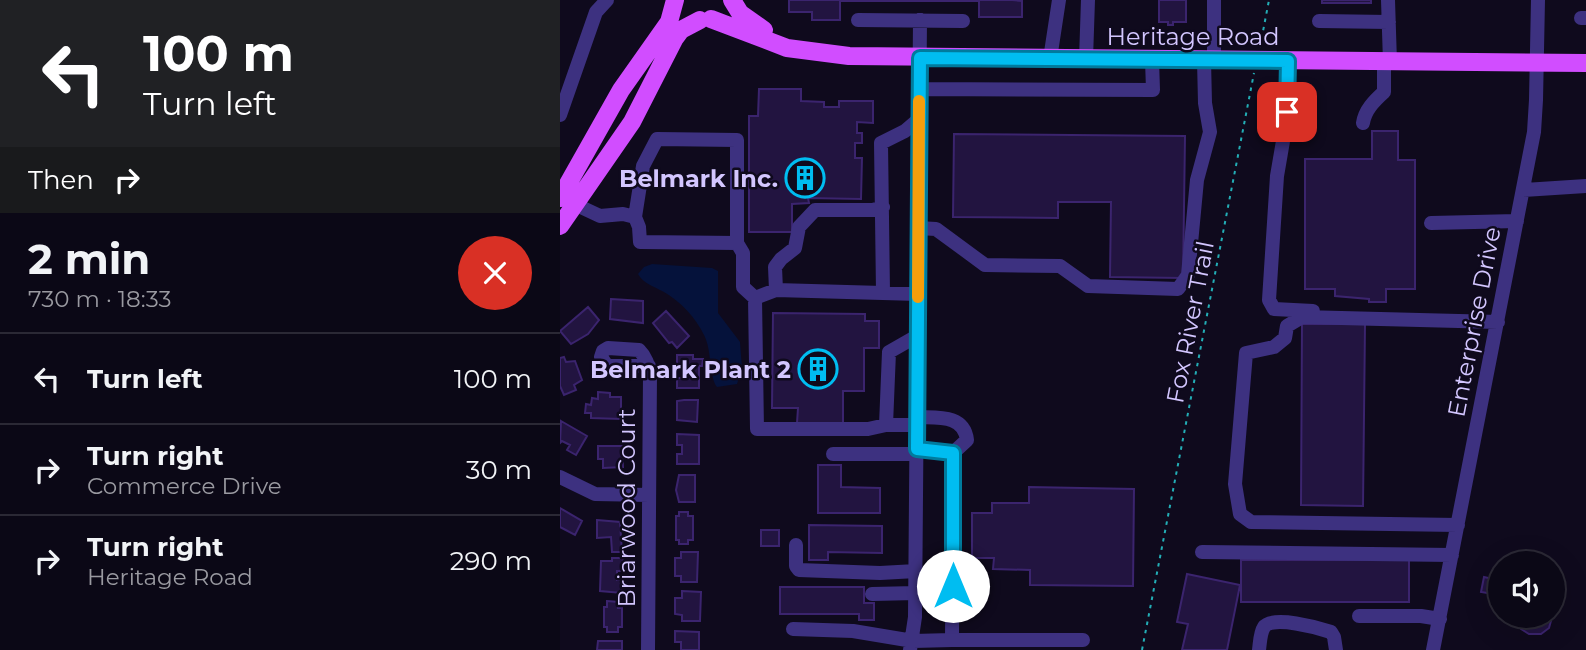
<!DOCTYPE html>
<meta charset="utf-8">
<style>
:root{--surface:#0b0816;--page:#14111f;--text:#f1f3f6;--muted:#9a9aa1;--line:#2b2935}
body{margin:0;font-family:Montserrat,sans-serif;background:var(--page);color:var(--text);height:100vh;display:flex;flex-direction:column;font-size:26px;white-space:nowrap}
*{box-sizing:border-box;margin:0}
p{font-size:23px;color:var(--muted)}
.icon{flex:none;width:38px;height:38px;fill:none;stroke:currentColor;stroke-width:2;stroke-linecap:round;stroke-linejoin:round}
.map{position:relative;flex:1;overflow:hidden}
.sheet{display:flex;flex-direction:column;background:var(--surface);width:560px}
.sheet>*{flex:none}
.hud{background:#202124;color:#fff;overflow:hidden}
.buttons{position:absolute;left:928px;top:551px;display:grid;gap:14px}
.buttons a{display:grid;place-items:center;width:77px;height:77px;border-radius:50%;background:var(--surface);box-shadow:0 7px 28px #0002,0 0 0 2px var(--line);font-size:35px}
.pin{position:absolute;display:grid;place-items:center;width:60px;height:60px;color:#fff;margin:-30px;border-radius:14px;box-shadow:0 4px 10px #0006}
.me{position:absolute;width:77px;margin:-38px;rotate:0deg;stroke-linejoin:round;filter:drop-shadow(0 0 5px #0008)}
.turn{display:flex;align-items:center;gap:24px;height:147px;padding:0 28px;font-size:32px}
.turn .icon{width:91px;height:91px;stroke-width:2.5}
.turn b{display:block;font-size:49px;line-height:60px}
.then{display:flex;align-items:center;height:66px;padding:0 28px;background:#0003;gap:14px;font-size:26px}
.round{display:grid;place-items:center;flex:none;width:74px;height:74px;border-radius:37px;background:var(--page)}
.headline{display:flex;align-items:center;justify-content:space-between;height:119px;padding:0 28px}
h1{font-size:42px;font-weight:700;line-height:52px}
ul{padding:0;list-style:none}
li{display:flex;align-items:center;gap:21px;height:91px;padding:0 28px;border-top:2px solid var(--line)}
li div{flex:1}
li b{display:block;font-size:26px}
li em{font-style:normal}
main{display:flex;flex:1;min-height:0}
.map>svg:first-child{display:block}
</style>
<main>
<section class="sheet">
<div class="hud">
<div class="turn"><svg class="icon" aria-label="left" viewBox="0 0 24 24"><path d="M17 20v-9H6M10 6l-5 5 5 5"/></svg><div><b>100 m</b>Turn left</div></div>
<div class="then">Then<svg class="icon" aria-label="right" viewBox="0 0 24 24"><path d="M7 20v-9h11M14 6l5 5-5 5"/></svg></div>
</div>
<div class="headline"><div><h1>2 min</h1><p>730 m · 18:33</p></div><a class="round" style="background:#d93025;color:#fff"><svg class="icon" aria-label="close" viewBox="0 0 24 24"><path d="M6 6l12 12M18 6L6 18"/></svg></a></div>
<ul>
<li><svg class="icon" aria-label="left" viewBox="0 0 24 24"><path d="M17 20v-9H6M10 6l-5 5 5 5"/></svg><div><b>Turn left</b></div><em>100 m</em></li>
<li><svg class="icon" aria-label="right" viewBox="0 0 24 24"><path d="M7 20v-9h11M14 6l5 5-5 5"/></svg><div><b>Turn right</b><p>Commerce Drive</p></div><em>30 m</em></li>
<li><svg class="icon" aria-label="right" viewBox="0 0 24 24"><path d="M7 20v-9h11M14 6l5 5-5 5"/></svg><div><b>Turn right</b><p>Heritage Road</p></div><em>290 m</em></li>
</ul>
</section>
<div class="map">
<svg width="1026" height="650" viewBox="0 0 1026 650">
<rect width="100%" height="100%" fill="#0f0a1d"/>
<!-- water -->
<path fill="#05123b" d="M92,264L152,268L158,271V313L180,342L182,368L177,384L157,387C149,377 152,350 144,335C136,318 120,301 104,292C93,286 84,284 78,274L84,267Z"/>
<!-- building -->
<path fill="#221440" stroke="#3b246e" stroke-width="2" d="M229,0H452L462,1V17H419V1H280V20H252V12H229Z
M599,0H626V22H613V25H608V22H599Z
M762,0H811V3H762Z
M199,89H241V101L264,102V107H279V101H313V123L297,122V133H302V143H295V158H302L301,199L248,198L249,203L232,204V232H189V116H198Z
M812,131H838V160H855V289H826V302H809V299L775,296V289H745V159H812Z
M394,134L625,136L623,278L550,277L551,202H498V218L393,217Z
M51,299L83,301V323L50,319Z
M28,307L39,320L28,334L11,344L0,331Z
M106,311L129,336L117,348L112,342L109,343L93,323Z
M213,313L305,314V321H319V348H304V391H283V423H237L238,408H212Z
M742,324H805L803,506L741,505Z
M117,355H133V359H143L142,366H139V388H117V378H122V371H126V368H117Z
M4,357L6,362L15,361L22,380L14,385L16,390L4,395L0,386V358Z
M38,392L50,393V397H61V419L31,418V413H25L26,404L31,405L32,398L38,399Z
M124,400H138L137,422L117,420V401Z
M1,421L27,436L16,455L7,450L10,445L2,441L0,443Z
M117,434L139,435V464H117V454H122V445H117Z
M38,446H62L63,467L43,468V459H38Z
M258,465H281V487L320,488V513H258Z
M119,475H135V502H119L116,490Z
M469,487L574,489L573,586L470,585V570L433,569L434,558H412V513H432V503H469Z
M0,508L22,521L15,535L0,527Z
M119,512H128V516H133V540H128V544H119V540H116V516H119Z
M37,520L60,522L62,552H52L51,537L37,538Z
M249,525L322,526V553L268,552V560H249Z
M201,530H219V546H201Z
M121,552H138L137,582H121V576H115V558H121Z
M52,558H63L62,571H57V580H62V593L40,591L41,561H52Z
M681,560H849V602H681Z
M627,574L680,585L667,650H622L628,624L617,622Z
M924,577L937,580L934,594L921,592Z
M220,587H304V603H314V620H299V614H220Z
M122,591L141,592L140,621H122V615L115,614V598H122Z
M47,601L58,602V608H62V627H58V632H47V627H44V607H47Z
M959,616H991L992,617L989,628L981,634H969L961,629Z
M115,631L139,632V650H121V642H115Z
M38,641H62V650H37Z"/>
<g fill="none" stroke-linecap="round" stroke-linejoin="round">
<!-- path -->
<path stroke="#23aeb6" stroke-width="2" stroke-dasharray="3.5 5" stroke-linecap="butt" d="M700,47L709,0
M582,650L694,73"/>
<!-- minor -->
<path stroke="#3d3180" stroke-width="14" d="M654,0V60
M828,0L830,62
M1021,18H1026
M298,20L403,21
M759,21L829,22
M490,59L499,0
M526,59L528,0
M728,61V112L717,176L709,300L714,309L753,311
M359,89L593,90L592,60
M0,115L36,12L47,0
M803,123C805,110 814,101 824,92V61
M963,190L1026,186
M8,201L40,216L63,214L75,217L79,227L80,242L177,243L183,253V287L195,298
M323,207L313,210H255L239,227L235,248L221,259L215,267L216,290L358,294
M75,217L83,166L97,139L177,140V243
M871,223L957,221
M358,228L376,229L425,265L500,266L528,286L618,289L628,275L637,180L650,132L645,103L644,60
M216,290L195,298L197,429H308L326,425H357
M323,292L321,143L345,131L359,119
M357,417C377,418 404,414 407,440L393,453
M326,425L329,352L357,336
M273,454H357
M0,477L35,494L89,495
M898,525L691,522L680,514L675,484L686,353L714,347L725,338L727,326L742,317L938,322
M236,545V566L239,570L320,573L356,571
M642,552L892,555
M312,594L356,593
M799,616H861L880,619
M233,629L293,631L353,641L392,640L393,453L357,449
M392,640H523
M88,650L90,374C88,364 86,357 79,350L48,348L43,351L41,357L47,366H89
M350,650L355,617L360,20
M699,650C700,643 700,633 704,627C712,615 759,628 771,632L774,637L776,650
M873,650L974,132L976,100L978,0"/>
<!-- major -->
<path stroke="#d14dff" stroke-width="18" d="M172,0L180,13L204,30
M151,19L227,48L289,56L1026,63
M0,198L61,90L109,22L115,0
M0,226L72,122L115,38L121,30L140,20"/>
</g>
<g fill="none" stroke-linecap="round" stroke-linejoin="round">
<!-- route casing -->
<g stroke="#007b9d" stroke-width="18">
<path id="route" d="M393,586V453L357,449L360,58L728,61L727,112"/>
</g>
<!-- route -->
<use href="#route" stroke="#00bdf1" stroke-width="12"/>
<!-- slow -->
<path stroke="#f59e0b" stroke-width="12" d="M358,297L359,101"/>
</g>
<!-- icons -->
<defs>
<g id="building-ring" transform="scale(2.0125)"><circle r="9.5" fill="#0f0a1d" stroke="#00bdf1" stroke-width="1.5"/><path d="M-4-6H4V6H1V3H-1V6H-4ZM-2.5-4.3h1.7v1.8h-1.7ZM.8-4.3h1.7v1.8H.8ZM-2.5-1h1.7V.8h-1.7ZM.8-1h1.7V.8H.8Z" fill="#00bdf1"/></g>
</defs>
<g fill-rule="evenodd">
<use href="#building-ring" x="245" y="178"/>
<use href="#building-ring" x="258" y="369"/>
</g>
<g text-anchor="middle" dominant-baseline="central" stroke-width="5" stroke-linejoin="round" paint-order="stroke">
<!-- street labels -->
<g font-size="24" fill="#d3c6ff" stroke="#0f0a1d">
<text x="633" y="36">Heritage Road</text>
<text transform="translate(630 322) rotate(-79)">Fox River Trail</text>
<text transform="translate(914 322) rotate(-79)">Enterprise Drive</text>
<text transform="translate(66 508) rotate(-90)">Briarwood Court</text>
</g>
<!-- poi labels -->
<g font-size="24" font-weight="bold" fill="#d3c6ff" stroke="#0f0a1d" text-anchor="end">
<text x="218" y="178">Belmark Inc.</text>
<text x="231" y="369">Belmark Plant 2</text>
</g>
</g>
</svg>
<div class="buttons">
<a><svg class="icon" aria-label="sound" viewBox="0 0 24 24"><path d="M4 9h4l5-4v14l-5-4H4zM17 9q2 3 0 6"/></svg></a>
</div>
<div class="pin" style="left:727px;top:112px;background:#d93025"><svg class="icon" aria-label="arrive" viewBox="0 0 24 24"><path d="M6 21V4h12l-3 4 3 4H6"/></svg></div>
<svg class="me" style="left:393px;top:586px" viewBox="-20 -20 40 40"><circle r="19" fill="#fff"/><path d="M0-13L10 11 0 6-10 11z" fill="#00bdf1"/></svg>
</div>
</main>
